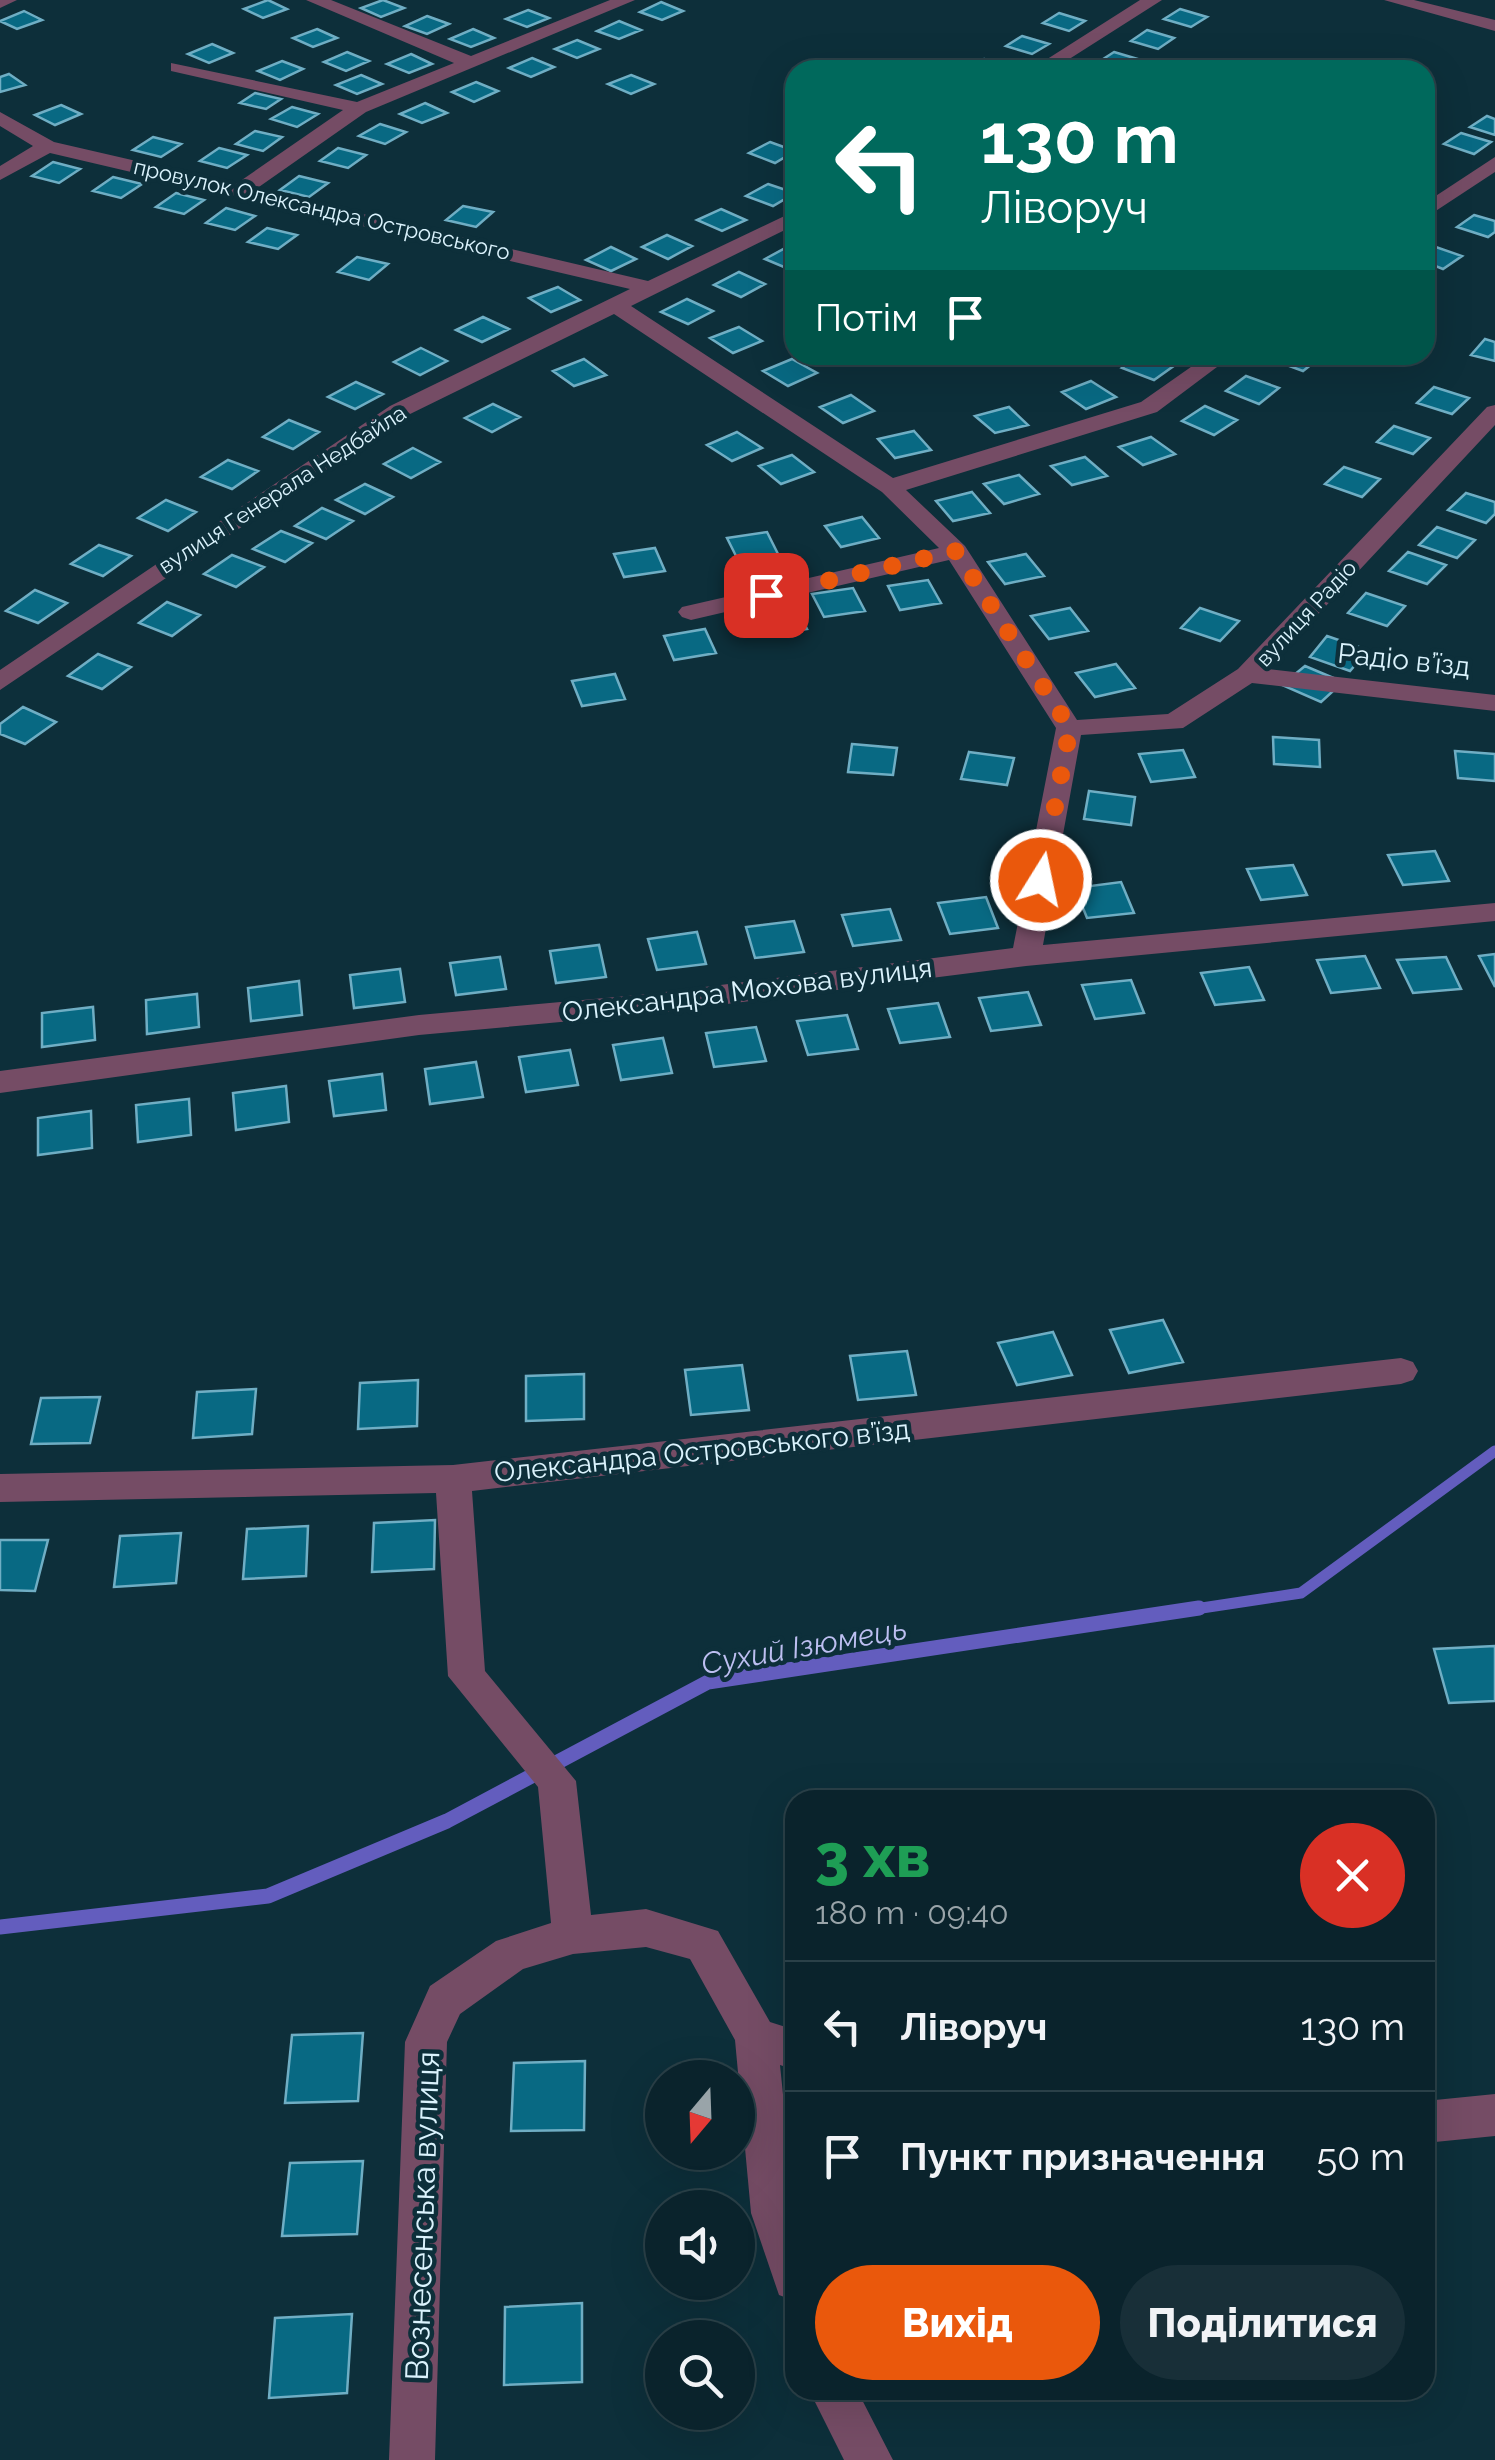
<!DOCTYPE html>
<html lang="uk">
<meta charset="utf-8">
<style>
:root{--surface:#0a232c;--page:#182f38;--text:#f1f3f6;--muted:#99a4a9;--line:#2a4048;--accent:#ea580c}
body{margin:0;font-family:Raleway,sans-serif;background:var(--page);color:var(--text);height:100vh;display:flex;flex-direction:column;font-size:38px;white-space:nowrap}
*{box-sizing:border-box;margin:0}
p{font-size:32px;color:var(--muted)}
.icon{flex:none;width:55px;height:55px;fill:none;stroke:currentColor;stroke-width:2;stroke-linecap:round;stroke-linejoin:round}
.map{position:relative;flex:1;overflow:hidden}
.sheet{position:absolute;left:785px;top:1790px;width:650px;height:610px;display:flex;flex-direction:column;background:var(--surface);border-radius:30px;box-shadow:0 10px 40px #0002,0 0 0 2px var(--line)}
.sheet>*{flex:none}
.top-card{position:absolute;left:785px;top:60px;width:650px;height:305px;border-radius:30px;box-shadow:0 10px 40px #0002,0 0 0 2px var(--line);background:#00695c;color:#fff;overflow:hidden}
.needle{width:65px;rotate:199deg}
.tools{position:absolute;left:645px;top:2060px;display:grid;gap:20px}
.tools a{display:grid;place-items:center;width:110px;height:110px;border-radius:50%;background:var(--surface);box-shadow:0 10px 40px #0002,0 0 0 2px var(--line);font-size:50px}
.pin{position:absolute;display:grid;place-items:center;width:85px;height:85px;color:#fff;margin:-42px;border-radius:20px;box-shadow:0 5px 15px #0006}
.me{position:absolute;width:110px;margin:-55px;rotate:10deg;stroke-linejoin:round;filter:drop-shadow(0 0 8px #0008)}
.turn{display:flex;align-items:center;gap:35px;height:210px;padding:0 30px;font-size:45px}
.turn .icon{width:130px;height:130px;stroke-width:2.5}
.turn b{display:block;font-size:70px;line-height:85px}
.then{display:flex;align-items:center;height:95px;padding:0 30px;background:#0003;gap:20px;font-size:38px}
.round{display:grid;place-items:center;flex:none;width:105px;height:105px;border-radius:52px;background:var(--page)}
.summary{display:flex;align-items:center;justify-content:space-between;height:170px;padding:0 30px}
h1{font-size:60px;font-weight:800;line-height:75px;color:#1e9e55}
.primary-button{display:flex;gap:20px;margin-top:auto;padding:20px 30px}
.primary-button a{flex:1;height:115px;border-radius:60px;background:var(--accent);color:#fff;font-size:40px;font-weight:800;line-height:115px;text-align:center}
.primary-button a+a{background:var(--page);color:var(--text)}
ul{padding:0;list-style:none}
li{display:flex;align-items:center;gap:30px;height:130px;padding:0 30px;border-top:2px solid var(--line)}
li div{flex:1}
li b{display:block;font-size:38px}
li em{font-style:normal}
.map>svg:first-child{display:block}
</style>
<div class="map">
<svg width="1495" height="2460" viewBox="0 0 1495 2460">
<rect width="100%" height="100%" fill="#0d2f3a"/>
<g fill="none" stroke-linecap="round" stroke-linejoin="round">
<!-- stream-far1 -->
<path stroke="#635dbe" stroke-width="11" d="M1182,1611L1301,1593L1495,1451"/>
<!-- stream -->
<path stroke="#635dbe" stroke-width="15" d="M0,1927L268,1896L447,1821L708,1682L1199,1608"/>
</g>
<!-- building -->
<path fill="#086983" stroke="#6faec4" stroke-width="2.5" d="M268,0L287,9L263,18L244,9Z
M383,0L404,8L381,17L361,8Z
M661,2L683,11L662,20L640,12Z
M1180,9L1207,17L1191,27L1164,19Z
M528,10L549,18L527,27L506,19Z
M24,11L42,20L17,29L0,21Z
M1059,13L1085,21L1069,31L1043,23Z
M427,16L449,24L427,34L405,26Z
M619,21L641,30L619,39L597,31Z
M317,29L337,38L313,47L293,38Z
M473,29L494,38L471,47L450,39Z
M1147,30L1174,38L1158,49L1131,41Z
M1022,36L1049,44L1032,54L1006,46Z
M577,40L599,49L577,58L555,49Z
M212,44L233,53L209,63L188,54Z
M347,52L369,61L346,71L324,62Z
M1114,52L1141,60L1126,70L1097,63Z
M411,54L432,64L409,73L387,64Z
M532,58L554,67L531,77L509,68Z
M984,59L1011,67L967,70Z
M282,61L303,69L280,80L258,71Z
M9,74L25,85L0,92V77Z
M361,75L382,84L357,94L336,85Z
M631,75L654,84L631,94L608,84Z
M476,82L498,91L474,102L452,92Z
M255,93L281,99L266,109L240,103Z
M425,103L447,113L422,123L400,114Z
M61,105L81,114L55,125L35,115Z
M292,107L318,114L297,127L271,119Z
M1487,116L1495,119V135L1470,127Z
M380,124L406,132L385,144L359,136Z
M255,131L282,137L263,151L236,144Z
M1461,133L1491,142L1474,154L1444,144Z
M153,137L181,144L161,157L133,150Z
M770,142L795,151L775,163L749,153Z
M219,148L247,155L227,168L200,161Z
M338,148L366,155L348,168L320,161Z
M53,162L80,169L59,183L32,176Z
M299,176L328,183L309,197L280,190Z
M113,177L142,184L121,198L93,191Z
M768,184L795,193L773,206L746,196Z
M176,193L204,200L184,214L156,207Z
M463,206L493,212L476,227L446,220Z
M226,208L255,216L235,230L206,223Z
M721,209L746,220L722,231L697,220Z
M1474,215L1495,221V232L1488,237L1457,227Z
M267,228L297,235L278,249L248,242Z
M667,235L692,246L668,259L642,247Z
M1430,245L1462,256L1443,269L1425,262V249Z
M789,246L795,249L791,270L765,259Z
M611,247L636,259L611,271L586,260Z
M357,257L388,264L369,280L338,272Z
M739,272L765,284L741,297L714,285Z
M558,287L580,300L551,312L529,298Z
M687,299L713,311L688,324L661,312Z
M483,317L509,329L482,342L456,330Z
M739,327L762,341L733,353L710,338Z
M1485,339L1495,342V361L1471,355Z
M421,348L447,361L420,375L394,362Z
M1141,355H1147L1175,365L1154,380L1122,368Z
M1275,355H1320L1322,356L1303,371L1270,359Z
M584,359L606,375L574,386L553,371Z
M792,359L817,373L788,386L763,371Z
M1246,376L1279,388L1259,404L1226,391Z
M1091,381L1116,397L1086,409L1062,392Z
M356,382L383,394L355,409L328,397Z
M1434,387L1469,398L1452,414L1417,403Z
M851,395L874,411L843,423L820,407Z
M493,404L520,417L492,432L465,418Z
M1205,406L1237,420L1214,435L1182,421Z
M1009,407L1028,425L995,433L975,416Z
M289,420L319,432L293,449L263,437Z
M1394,426L1430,438L1413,454L1377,442Z
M914,431L931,450L895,458L878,439Z
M737,432L762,448L732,461L707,445Z
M1151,437L1175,454L1143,465L1119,447Z
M413,448L440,462L411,478L384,464Z
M792,455L814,472L781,484L759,466Z
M1085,457L1107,476L1072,485L1051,466Z
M228,460L258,471L232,489L201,477Z
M1344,467L1380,479L1362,497L1325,484Z
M1019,475L1039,494L1004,504L984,484Z
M365,484L393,497L365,514L336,500Z
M972,492L990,513L953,521L936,501Z
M1466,493L1495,502V514L1486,523L1448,510Z
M166,500L196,512L168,531L138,518Z
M322,508L353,521L326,539L295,526Z
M862,517L879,538L841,547L825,526Z
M1437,527L1475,540L1457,558L1419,545Z
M281,531L312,543L285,562L253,549Z
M767,532L778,554L738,560L727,538Z
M99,545L131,556L103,576L71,564Z
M655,548L665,571L624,577L614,554Z
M1408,552L1446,565L1427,584L1389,571Z
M1026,554L1044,576L1005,584L988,562Z
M232,555L264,567L236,587L204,574Z
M928,580L941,603L900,610L888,586Z
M853,588L865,611L824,617L812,594Z
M35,590L67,603L38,623L6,611Z
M1366,593L1405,606L1387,626L1348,613Z
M167,602L200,615L172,636L139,623Z
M796,606L807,629L766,635L755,612Z
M1070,608L1088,631L1049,639L1031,616Z
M1200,608L1239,621L1220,641L1181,628Z
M705,629L716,653L674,660L664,636Z
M1327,636L1368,650L1350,671L1310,657Z
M98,654L131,667L102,689L68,676Z
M1116,664L1135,688L1095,697L1076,673Z
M1305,666L1343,682L1321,702L1282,685Z
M615,674L625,699L582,706L572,681Z
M23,707L56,722L25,744L0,734V724Z
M1273,737L1319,740L1320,767L1274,764Z
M852,744L897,748L893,775L848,772Z
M1183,750L1195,777L1151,782L1139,754Z
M1455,751L1495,754V781L1458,778Z
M969,752L1014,758L1007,785L961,779Z
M1089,791L1135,797L1131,825L1084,819Z
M1435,851L1449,881L1403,885L1388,855Z
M1293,865L1307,895L1261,900L1247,869Z
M1121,882L1134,913L1087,918L1075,888Z
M986,897L998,928L950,934L938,903Z
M890,909L901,940L853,946L842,915Z
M794,921L804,952L755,958L746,927Z
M697,932L706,964L657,970L648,939Z
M599,945L606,977L556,983L550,951Z
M1495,954V987L1479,956Z
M1365,956L1380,988L1331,993L1317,960Z
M500,957L506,989L456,995L450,963Z
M1446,957L1461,989L1413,993L1397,960Z
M1249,967L1264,1000L1215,1005L1201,973Z
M400,969L405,1002L354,1008L350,975Z
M1131,980L1144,1013L1095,1019L1082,985Z
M299,981L302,1015L251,1021L248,988Z
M1028,992L1041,1025L991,1031L979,998Z
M197,994L199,1027L147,1034L146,1000Z
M938,1003L950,1037L900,1043L888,1009Z
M93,1007L95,1040L42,1047V1013Z
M847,1015L858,1049L808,1055L797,1021Z
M756,1027L766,1061L714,1067L706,1033Z
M663,1038L672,1073L621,1080L613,1045Z
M570,1050L578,1085L526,1092L519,1057Z
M476,1062L483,1097L430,1104L425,1069Z
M382,1074L386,1110L334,1116L329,1081Z
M286,1086L289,1122L236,1130L233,1093Z
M189,1099L191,1135L138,1142L136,1105Z
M91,1111L92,1148L38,1155V1118Z
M1163,1320L1183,1362L1129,1373L1110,1330Z
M1053,1332L1072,1375L1017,1385L998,1343Z
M907,1351L916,1395L858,1400L850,1356Z
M742,1365L749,1410L691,1415L685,1370Z
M584,1374V1419L526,1421V1376Z
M418,1380L417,1426L358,1429L360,1383Z
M256,1389L252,1434L193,1438L197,1392Z
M100,1397L90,1443L31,1444L41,1398Z
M435,1520L434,1569L372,1572L374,1523Z
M308,1526L306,1576L243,1579L247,1529Z
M181,1533L176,1583L114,1587L120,1536Z
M0,1540H48L35,1591L0,1590Z
M1495,1646V1701L1449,1703L1434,1649Z
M363,2033L358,2101L285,2103L292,2035Z
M585,2061L584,2130L511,2131L514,2063Z
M363,2161L357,2234L282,2236L290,2163Z
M582,2303V2382L504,2385L505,2307Z
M352,2314L347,2393L269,2398L275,2318Z"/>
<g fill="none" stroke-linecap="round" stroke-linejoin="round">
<!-- street -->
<path fill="#754c65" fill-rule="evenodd" d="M0,0H17L0,8Z
M306,0H331L471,56L610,0H635L366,112L256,189L648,281L795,211V225L631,306L893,478L1141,402L1208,355H1233L1157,412L906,490L965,546L1077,720L1168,714L1238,669L1487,407L1495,405V425L1267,669L1495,695V711L1252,683L1183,728L1081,735L1043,945L1495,903V921L1026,966L649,1014L419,1035L0,1093V1071L419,1015L649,994L1013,948L1056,728L949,560L691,620L682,617L678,612L682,607L939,548L882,492L614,314L406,416L0,690V670L390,406L630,289L50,153L0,180V166L33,146L0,126V112L54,142L236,184L343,110L171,71V63L357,102L454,63Z
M1140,0H1162L1052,70H1030Z
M1384,0H1414L1495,20V31Z
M1495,157V172L1425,218V203Z
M1401,1358L1413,1362L1418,1371L1413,1380L1401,1384L472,1491L485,1671L576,1781L591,1915L646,1909L718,1931L770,2022L795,2030V2070L780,2065L795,2213V2301L779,2295L751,2213L735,2040L690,1959L646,1947L573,1954L523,1969L460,2014L447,2042L435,2460H389L405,2042L430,1986L496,1941L551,1923L538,1787L448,1676L436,1493L0,1502V1474L453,1465Z
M1495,2094V2136L1425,2143V2101Z
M809,2390H857L893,2460H844Z"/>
</g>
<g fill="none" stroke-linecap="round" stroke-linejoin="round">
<!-- route -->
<path stroke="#ea580c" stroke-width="18" stroke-dasharray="0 32.4" d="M766,595L956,551L1070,728L1041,880"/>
</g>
<g text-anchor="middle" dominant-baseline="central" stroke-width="9" stroke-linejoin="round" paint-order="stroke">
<!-- far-street labels -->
<g font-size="22" fill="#dbf3fd" stroke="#0d2f3a">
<text transform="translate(322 209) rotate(13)">провулок Олександра Островського</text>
<text transform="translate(282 489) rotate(-33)">вулиця Генерала Недбайла</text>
<text transform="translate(1306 613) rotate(-47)">вулиця Радіо</text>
</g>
<!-- street labels -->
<g font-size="28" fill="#dbf3fd" stroke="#0d2f3a">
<text transform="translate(1404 660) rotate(6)">Радіо в’їзд</text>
<text transform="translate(747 990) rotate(-7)">Олександра Мохова вулиця</text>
<text transform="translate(702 1451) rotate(-6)">Олександра Островського в’їзд</text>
</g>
<!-- water labels -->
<g font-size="30" font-style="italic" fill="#bdbff1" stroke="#0d2f3a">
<text transform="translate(804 1646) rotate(-10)">Сухий Ізюмець</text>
</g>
<!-- near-street labels -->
<g font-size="32" fill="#dbf3fd" stroke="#0d2f3a">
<text transform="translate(422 2216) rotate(-88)">Вознесенська вулиця</text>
</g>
</g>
</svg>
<div class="tools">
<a><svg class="needle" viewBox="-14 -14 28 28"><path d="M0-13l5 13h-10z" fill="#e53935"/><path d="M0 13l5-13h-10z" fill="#99a4a9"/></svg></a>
<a><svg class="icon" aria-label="sound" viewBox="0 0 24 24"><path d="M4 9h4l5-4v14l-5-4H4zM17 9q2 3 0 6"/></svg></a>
<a><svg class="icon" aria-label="search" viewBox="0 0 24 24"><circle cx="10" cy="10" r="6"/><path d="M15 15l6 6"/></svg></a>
</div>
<div class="pin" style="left:766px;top:595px;background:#d93025"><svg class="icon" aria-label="arrive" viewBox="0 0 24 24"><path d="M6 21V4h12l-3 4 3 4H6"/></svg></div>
<svg class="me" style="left:1041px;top:880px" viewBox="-20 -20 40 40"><circle r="17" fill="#ea580c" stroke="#fff" stroke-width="3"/><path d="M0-11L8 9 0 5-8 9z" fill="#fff"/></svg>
<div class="top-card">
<div class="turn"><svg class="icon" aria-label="left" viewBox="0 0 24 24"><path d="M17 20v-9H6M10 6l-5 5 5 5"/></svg><div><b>130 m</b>Ліворуч</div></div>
<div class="then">Потім<svg class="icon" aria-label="arrive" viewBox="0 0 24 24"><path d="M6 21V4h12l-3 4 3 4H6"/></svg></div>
</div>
<section class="sheet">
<div class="summary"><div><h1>3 хв</h1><p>180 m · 09:40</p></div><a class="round" style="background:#d93025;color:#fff"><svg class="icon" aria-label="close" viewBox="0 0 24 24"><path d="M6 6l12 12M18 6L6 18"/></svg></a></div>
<ul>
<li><svg class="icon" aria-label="left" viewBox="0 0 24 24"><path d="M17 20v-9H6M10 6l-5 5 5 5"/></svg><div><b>Ліворуч</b></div><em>130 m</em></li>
<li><svg class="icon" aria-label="arrive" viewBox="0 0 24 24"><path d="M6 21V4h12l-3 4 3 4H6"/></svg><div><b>Пункт призначення</b></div><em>50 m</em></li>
</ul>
<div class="primary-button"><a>Вихід</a><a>Поділитися</a></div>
</section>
</div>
